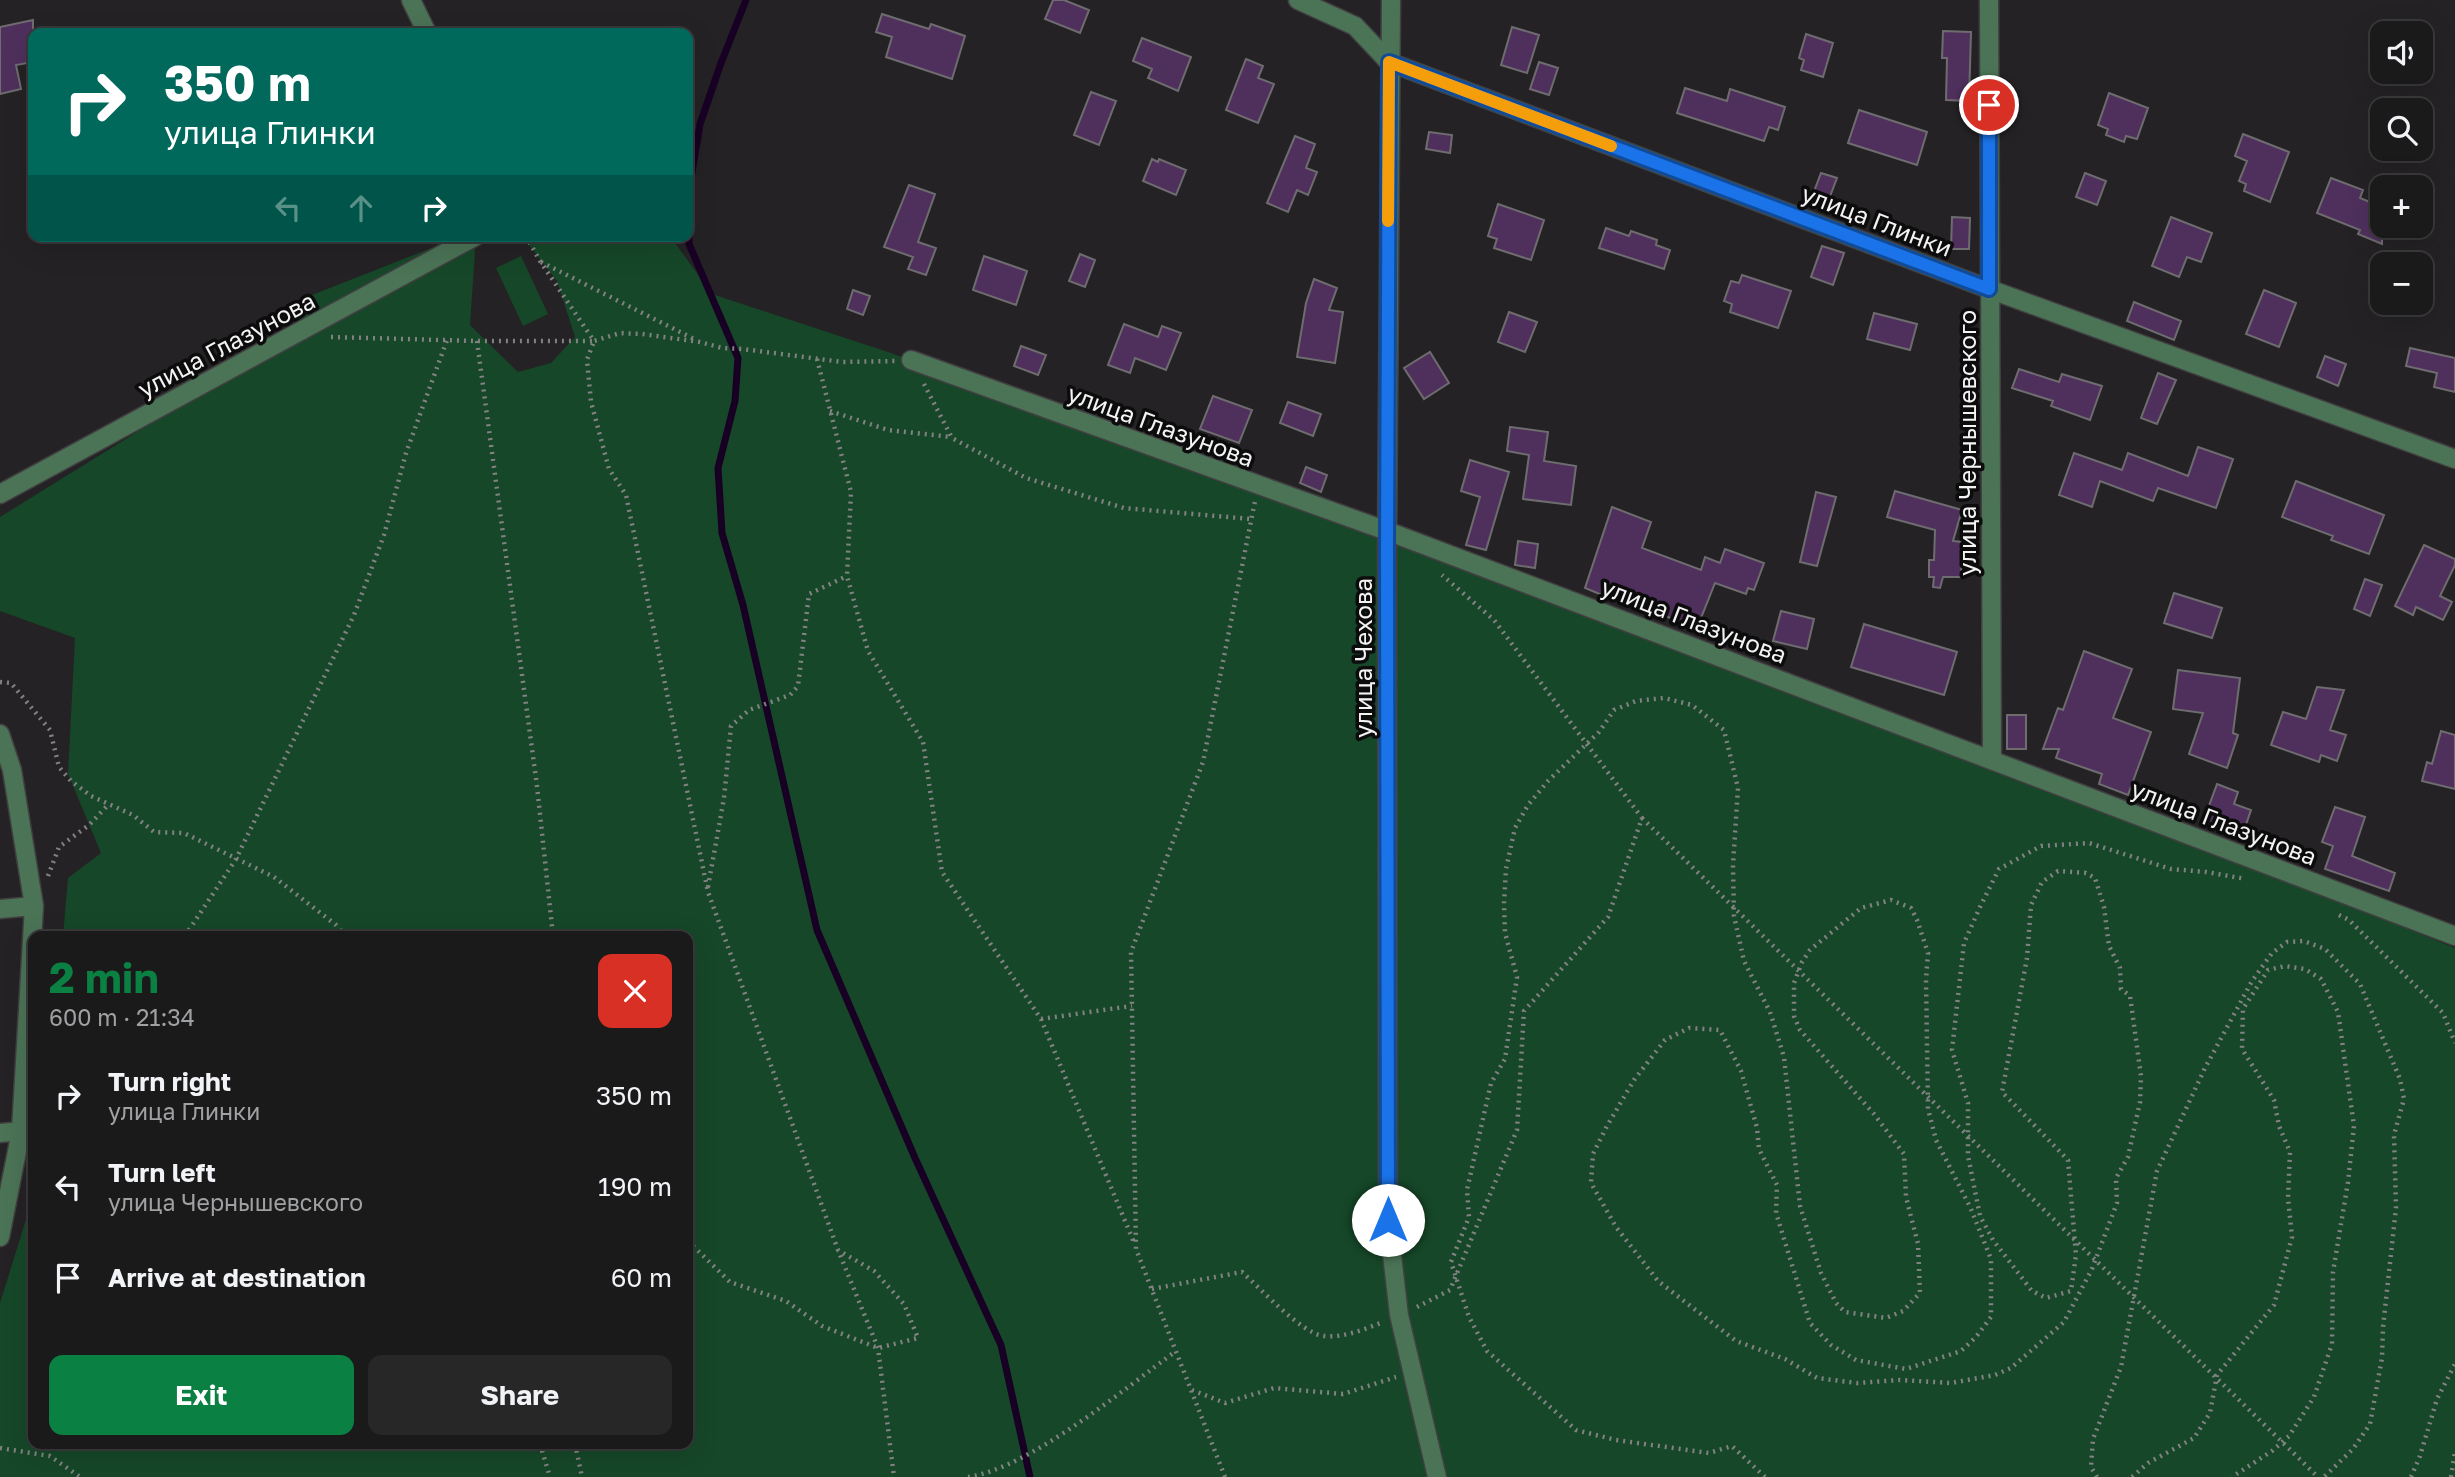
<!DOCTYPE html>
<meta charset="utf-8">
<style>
:root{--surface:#1b1a1b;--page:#282728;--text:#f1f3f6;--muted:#a0a1a3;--line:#39383a;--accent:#0b8043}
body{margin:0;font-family:"Golos Text",sans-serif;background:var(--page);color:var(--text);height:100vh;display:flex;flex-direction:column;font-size:26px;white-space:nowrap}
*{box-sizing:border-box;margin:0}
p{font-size:23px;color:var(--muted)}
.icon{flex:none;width:38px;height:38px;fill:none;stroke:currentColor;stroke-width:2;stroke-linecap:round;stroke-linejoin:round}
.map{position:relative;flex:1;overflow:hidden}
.panel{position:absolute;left:28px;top:931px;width:665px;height:518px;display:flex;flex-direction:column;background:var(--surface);border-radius:14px;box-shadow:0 7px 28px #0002,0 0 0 2px var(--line)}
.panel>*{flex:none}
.top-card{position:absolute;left:28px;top:28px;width:665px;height:214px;border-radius:14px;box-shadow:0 7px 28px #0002,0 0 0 2px var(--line);background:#00695c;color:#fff;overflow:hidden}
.controls{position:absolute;left:2370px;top:21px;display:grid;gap:14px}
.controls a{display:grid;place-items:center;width:63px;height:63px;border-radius:14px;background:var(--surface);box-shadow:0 7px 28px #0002,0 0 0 2px var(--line);font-size:35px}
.pin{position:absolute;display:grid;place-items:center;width:60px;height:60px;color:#fff;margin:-30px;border:4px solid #fff;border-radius:50%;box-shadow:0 2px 7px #0007}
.me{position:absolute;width:77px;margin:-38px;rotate:0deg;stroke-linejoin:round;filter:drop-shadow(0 0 5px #0008)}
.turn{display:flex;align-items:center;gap:24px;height:147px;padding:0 21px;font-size:32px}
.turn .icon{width:91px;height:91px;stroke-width:2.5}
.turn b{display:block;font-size:49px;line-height:60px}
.lanes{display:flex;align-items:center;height:66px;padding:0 21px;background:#0003;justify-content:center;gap:35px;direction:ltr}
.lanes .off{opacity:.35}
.round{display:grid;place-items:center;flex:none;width:74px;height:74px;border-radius:14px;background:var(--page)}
.head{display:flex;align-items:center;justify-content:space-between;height:119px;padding:0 21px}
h1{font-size:42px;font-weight:700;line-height:52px;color:var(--accent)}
.cta{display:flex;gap:14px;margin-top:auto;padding:14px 21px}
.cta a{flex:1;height:80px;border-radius:14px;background:var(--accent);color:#fff;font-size:28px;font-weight:700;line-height:80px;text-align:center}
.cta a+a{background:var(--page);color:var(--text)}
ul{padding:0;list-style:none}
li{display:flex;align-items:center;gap:21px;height:91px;padding:0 21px}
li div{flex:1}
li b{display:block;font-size:26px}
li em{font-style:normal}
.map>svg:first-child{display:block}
</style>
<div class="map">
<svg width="2455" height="1477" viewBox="0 0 2455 1477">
<rect width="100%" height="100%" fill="#242224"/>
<!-- green -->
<path fill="#164728" d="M462,236H476L470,325L518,372L551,363L575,337L557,281L526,241L538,236H670L712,294L888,352L1869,713L1992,760L2455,948V1477H0V1303L33,1197V1444H688V936H63L68,878L101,853L68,774L75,638L0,611V517L284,341L312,295Z
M521,256L548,314L523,326L496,268Z"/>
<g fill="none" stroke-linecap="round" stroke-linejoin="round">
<!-- stream -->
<path stroke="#180024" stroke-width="7" d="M746,0L721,63L700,124L689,191V244L738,358L735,401L718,468L722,533L743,605L817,930L915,1158L1001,1345L1030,1477"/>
</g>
<!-- building -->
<path fill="#4f305d" stroke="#6e6c6f" stroke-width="2" d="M1053,0H1064L1089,10L1080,33L1045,19Z
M882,14L929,29L931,24L965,36L952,79L886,57L892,37L876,32Z
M33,20V62L16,65L21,89L0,94V27Z
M1512,27L1539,35L1527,73L1501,65Z
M1943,31L1971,32L1969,101L1946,100L1947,58H1942Z
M1806,34L1833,43L1823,77L1801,70L1804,60L1799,58Z
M1142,38L1191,57L1178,91L1148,78L1152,69L1133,61Z
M1246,59L1263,66L1258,78L1274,84L1258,123L1226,110Z
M1539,62L1558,68L1549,95L1530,89Z
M1685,88L1727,101L1730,89L1785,107L1778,130L1769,127L1764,141L1677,113Z
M1091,92L1116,101L1099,145L1074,135Z
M2109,93L2148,108L2137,139L2126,136L2124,142L2106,135L2108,129L2098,125Z
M1859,110L1927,132L1917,165L1848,143Z
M1429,132L1452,135L1450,153L1426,149Z
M2243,134L2289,152L2270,202L2244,191L2246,184L2239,181L2247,161L2235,156Z
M1295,136L1315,144L1306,168L1317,172L1308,195L1297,190L1288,212L1267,203Z
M1152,159L1158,162L1159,159L1186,170L1176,195L1143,181Z
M1821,173L1837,178L1829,199L1813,194Z
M2085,173L2106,181L2097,205L2076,197Z
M2331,178L2363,190L2360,198L2382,207V244L2358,234L2360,230L2317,213Z
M909,185L935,194L918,242L936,248L926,275L908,269L913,257L884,247Z
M1498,204L1544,220L1531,260L1494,248L1497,239L1488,236Z
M1952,217L1970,218L1969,249H1951Z
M2171,217L2212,233L2201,262L2187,257L2179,277L2152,266Z
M1606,228L1629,236L1631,231L1657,240L1656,245L1670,250L1664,269L1599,248Z
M1822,246L1844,253L1833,285L1811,277Z
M1080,254L1095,260L1085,287L1069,281Z
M984,256L1027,271L1016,305L973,290Z
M1742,275L1791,291L1778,328L1730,312L1732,304L1724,301L1731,281L1739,283Z
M1314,279L1337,288L1329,310L1343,312L1335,363L1297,357L1306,303Z
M853,290L870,296L863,315L847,309Z
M2264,290L2296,303L2279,347L2246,334Z
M2134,302L2181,321L2174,340L2127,321Z
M1509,312L1537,322L1525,352L1498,342Z
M1874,313L1917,324L1910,350L1867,339Z
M1124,324L1158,337L1162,326L1181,333L1166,370L1135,358L1130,373L1108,365Z
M1021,346L1046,355L1038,375L1014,366Z
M2410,348L2455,358V392L2434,387L2437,373L2406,366Z
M1430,352L1449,383L1424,399L1404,368Z
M2325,356L2346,364L2338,386L2317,377Z
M2019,369L2059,382L2062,374L2102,386L2090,420L2051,406L2053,401L2012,388Z
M2158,373L2176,380L2157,424L2141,418Z
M1213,396L1252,410L1239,443L1200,429Z
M1288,402L1321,414L1313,436L1280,423Z
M1510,427L1548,432L1544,461L1576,466L1571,505L1523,499L1529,455L1507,451Z
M2198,447L2233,459L2216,508L2158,488L2153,501L2100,481L2092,507L2059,495L2074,453L2122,470L2128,453L2188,476Z
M1470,460L1509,472L1486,550L1466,545L1480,497L1461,491Z
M1306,467L1327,475L1321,492L1300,483Z
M2296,481L2384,515L2369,554L2331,540L2333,536L2282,517Z
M1895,491L1962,510L1953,541L1962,542L1961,577H1943L1940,588L1933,587L1934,577H1929V560H1934L1935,530L1887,517Z
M1816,492L1836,497L1817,566L1800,562Z
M1612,507L1651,522L1642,548L1701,570L1705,557L1720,563L1725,549L1764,563L1754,590L1748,588L1746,594L1715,583L1697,628L1602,592V595L1585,588Z
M1518,541L1538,544L1535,568L1515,565Z
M2424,545L2455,559V565L2440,596L2452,602L2443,620L2416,607L2413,615L2395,606Z
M2365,579L2382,585L2370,616L2354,609Z
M2174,593L2222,608L2212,638L2164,623Z
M1781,611L1814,619L1807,649L1773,641Z
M1864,624L1957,652L1944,695L1851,667Z
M2084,651L2132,669L2113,718L2151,732L2128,795L2099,784L2102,774L2056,758L2059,749H2043L2058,708L2063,710Z
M2178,670L2240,678L2233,733L2238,735L2227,768L2189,754L2203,713L2173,709Z
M2317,687L2344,690L2330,730L2346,735L2337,761L2321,755L2319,762L2271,745L2283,712L2306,719Z
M2007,715H2026V749H2007Z
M2441,731L2455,735V789L2422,781L2427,762L2432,764Z
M2217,784L2238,792L2234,804L2251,810L2242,836L2203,822Z
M2335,807L2365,817L2352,856L2395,873L2389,891L2325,869L2333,846L2322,842Z"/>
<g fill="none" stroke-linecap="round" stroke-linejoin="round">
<!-- street casing -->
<g stroke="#413f41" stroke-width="21">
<path id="street" d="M411,0L427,33
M1298,0L1355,26L1389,62L1989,289L2455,459
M1391,0L1387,547L1388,1220L1399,1315L1437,1477
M1989,0L1992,760
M911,360L1387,531L2455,936
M0,494L476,236
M0,734L12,770L34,906L21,1131L0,1237
M0,909L34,906
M0,1133L21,1131"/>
</g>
<!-- path -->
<path stroke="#838283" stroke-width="4.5" stroke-dasharray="2 5" stroke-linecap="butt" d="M526,236L540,261L594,341L620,333L642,334L700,342L722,348L743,349L842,362L895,361
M541,262L696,340
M331,337L477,341H594L587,360L591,402L609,469L626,495L708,892L838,1250L878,1348L894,1477
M477,341L537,786L553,936
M817,359L851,492L847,576L868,651L923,742L942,872L1041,1019L1135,1245
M924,384L952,438L1026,478L1124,508L1251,519
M830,411L888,430L951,437
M0,682L11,683L50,730L59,767L71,781L91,796L133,815L154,832L184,833L274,877L336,925L345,936
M1642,818L2318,1477
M48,876L59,847L89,825L109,804
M708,887L724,798L731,726L749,710L790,695L798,686L809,594L847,576
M2339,915L2349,920L2443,1013L2455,1043
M185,936L236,859L354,615L384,535L406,453L447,340
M439,936V933
M1041,1019L1132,1006
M688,1241L730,1282L786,1301L822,1326L878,1348L918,1338L904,1304L874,1271L838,1250
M1152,1289L1242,1272C1260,1288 1302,1334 1324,1336C1344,1338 1365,1329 1383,1322
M1417,1307L1450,1290L1517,1130L1524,1011L1608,917L1642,818L1494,620L1442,575
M1192,1390L1225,1403L1274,1388L1343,1394L1396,1377
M540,1444L550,1477
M575,1444L582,1477
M0,1448L50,1456L80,1477
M968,1477C1030,1468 1124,1389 1176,1351
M1225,1477L1136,1249L1131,952L1203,762L1255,501
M1765,1477L1732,1446L1709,1453L1616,1440L1576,1430L1487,1351L1469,1317L1451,1262L1469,1217L1467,1190L1491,1083L1505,1059L1517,977L1505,933L1504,903L1506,869L1515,828L1528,805L1548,781L1599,732L1614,710L1636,701L1664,698L1692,705L1724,730L1738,788L1733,865L1734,916L1744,961L1770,1012L1784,1057L1800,1206L1821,1273L1836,1303L1845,1312L1886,1318L1903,1311L1920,1293L1918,1244L1906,1197L1904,1154L1874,1114L1800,1030L1794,1016V983L1802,962L1810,950L1861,908L1891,900L1911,908L1917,920L1928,953L1926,980L1928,1109L1936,1140L1971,1209L1991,1259V1317L1976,1337L1961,1351L1906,1369L1856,1360L1831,1345L1810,1323L1776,1213L1777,1185L1759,1149L1757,1128L1741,1071L1720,1030L1689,1028L1665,1040L1634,1080L1607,1126L1593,1154L1591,1183L1616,1227L1658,1281L1736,1341L1785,1359L1817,1378L1857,1383L1900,1380L1951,1383L1995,1375L2011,1368L2064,1322L2092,1269L2117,1203L2116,1178L2128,1157L2140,1102L2141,1076L2130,996L2121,989L2120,968L2109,946L2104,907L2095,878L2086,873L2058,871L2042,882L2031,905L2027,958L2002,1092L2068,1160L2076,1255L2071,1291L2046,1298L2032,1291L1993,1240L1980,1216L1968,1156V1103L1952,1050L1964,943L1980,907L1999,869L2041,846L2089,843L2171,869L2206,872L2246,879
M2097,1477L2091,1467L2093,1439L2121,1367L2157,1171L2205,1068L2252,981L2272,953L2287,942L2304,941L2325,949L2360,984L2400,1079L2404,1099L2394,1135L2396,1208L2383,1327L2382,1358L2370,1424L2353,1449L2324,1477
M2132,1477L2148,1463L2194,1438L2210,1413L2217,1375L2274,1305L2292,1237L2288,1198L2290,1152L2279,1126L2274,1100L2242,1049L2243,1009L2268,970L2285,966L2305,969L2321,979L2338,1012L2354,1126L2348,1182L2333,1272L2332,1344L2314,1397L2289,1436L2272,1451L2232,1477
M2411,1477L2420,1456L2437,1399L2455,1364
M2451,1477L2455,1452"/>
<!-- street -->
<use href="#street" stroke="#4b7356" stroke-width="18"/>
</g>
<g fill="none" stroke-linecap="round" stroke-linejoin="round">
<!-- route casing -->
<g stroke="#114b97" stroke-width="18">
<path id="route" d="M1388,1220L1387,547L1389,62L1989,289V105"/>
</g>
<!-- route -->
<use href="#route" stroke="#1a73e8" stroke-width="12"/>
<!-- slow -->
<path stroke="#f59e0b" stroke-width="12" d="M1388,221L1389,62L1611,146"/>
</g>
<g text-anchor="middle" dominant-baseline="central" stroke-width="7" stroke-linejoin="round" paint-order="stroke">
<!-- street labels -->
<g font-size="24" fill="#f4f3f4" stroke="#0c0c0d">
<text transform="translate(1877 220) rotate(21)">улица Глинки</text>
<text transform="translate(226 344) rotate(-28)">улица Глазунова</text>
<text transform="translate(1161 425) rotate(20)">улица Глазунова</text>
<text transform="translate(1966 443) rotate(-90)">улица Чернышевского</text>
<text transform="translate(1694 620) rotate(21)">улица Глазунова</text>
<text transform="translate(1362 658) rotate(-90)">улица Чехова</text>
<text transform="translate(2224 822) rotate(21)">улица Глазунова</text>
</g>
</g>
</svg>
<div class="controls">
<a><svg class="icon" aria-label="sound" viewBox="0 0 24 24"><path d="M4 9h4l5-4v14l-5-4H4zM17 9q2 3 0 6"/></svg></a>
<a><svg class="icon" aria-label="search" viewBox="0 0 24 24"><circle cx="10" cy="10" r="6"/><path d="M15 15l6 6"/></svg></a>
<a>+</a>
<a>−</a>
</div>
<div class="pin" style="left:1989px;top:105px;background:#d93025"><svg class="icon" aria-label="arrive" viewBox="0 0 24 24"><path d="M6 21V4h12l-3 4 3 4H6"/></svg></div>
<svg class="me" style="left:1388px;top:1220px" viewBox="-20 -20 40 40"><circle r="19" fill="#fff"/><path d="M0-13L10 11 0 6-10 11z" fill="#1a73e8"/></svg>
<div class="top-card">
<div class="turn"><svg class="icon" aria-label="right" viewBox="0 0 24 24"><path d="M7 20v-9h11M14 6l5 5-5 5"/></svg><div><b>350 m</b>улица Глинки</div></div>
<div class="lanes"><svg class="icon off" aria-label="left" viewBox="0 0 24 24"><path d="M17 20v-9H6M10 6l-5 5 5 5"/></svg><svg class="icon off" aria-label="ahead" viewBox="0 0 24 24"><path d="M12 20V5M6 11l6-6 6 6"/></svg><svg class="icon" aria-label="right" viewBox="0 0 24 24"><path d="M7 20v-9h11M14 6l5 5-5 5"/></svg></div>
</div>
<section class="panel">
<div class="head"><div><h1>2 min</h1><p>600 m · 21:34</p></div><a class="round" style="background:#d93025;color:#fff"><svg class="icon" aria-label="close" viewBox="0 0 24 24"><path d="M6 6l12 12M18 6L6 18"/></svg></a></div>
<ul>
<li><svg class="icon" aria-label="right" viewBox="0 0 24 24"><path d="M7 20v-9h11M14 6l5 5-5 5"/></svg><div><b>Turn right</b><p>улица Глинки</p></div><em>350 m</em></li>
<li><svg class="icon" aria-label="left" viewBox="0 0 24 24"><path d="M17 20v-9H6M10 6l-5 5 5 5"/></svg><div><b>Turn left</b><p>улица Чернышевского</p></div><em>190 m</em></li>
<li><svg class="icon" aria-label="arrive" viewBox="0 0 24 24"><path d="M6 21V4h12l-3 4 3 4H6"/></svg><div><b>Arrive at destination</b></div><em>60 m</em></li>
</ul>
<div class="cta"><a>Exit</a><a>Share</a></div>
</section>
</div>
